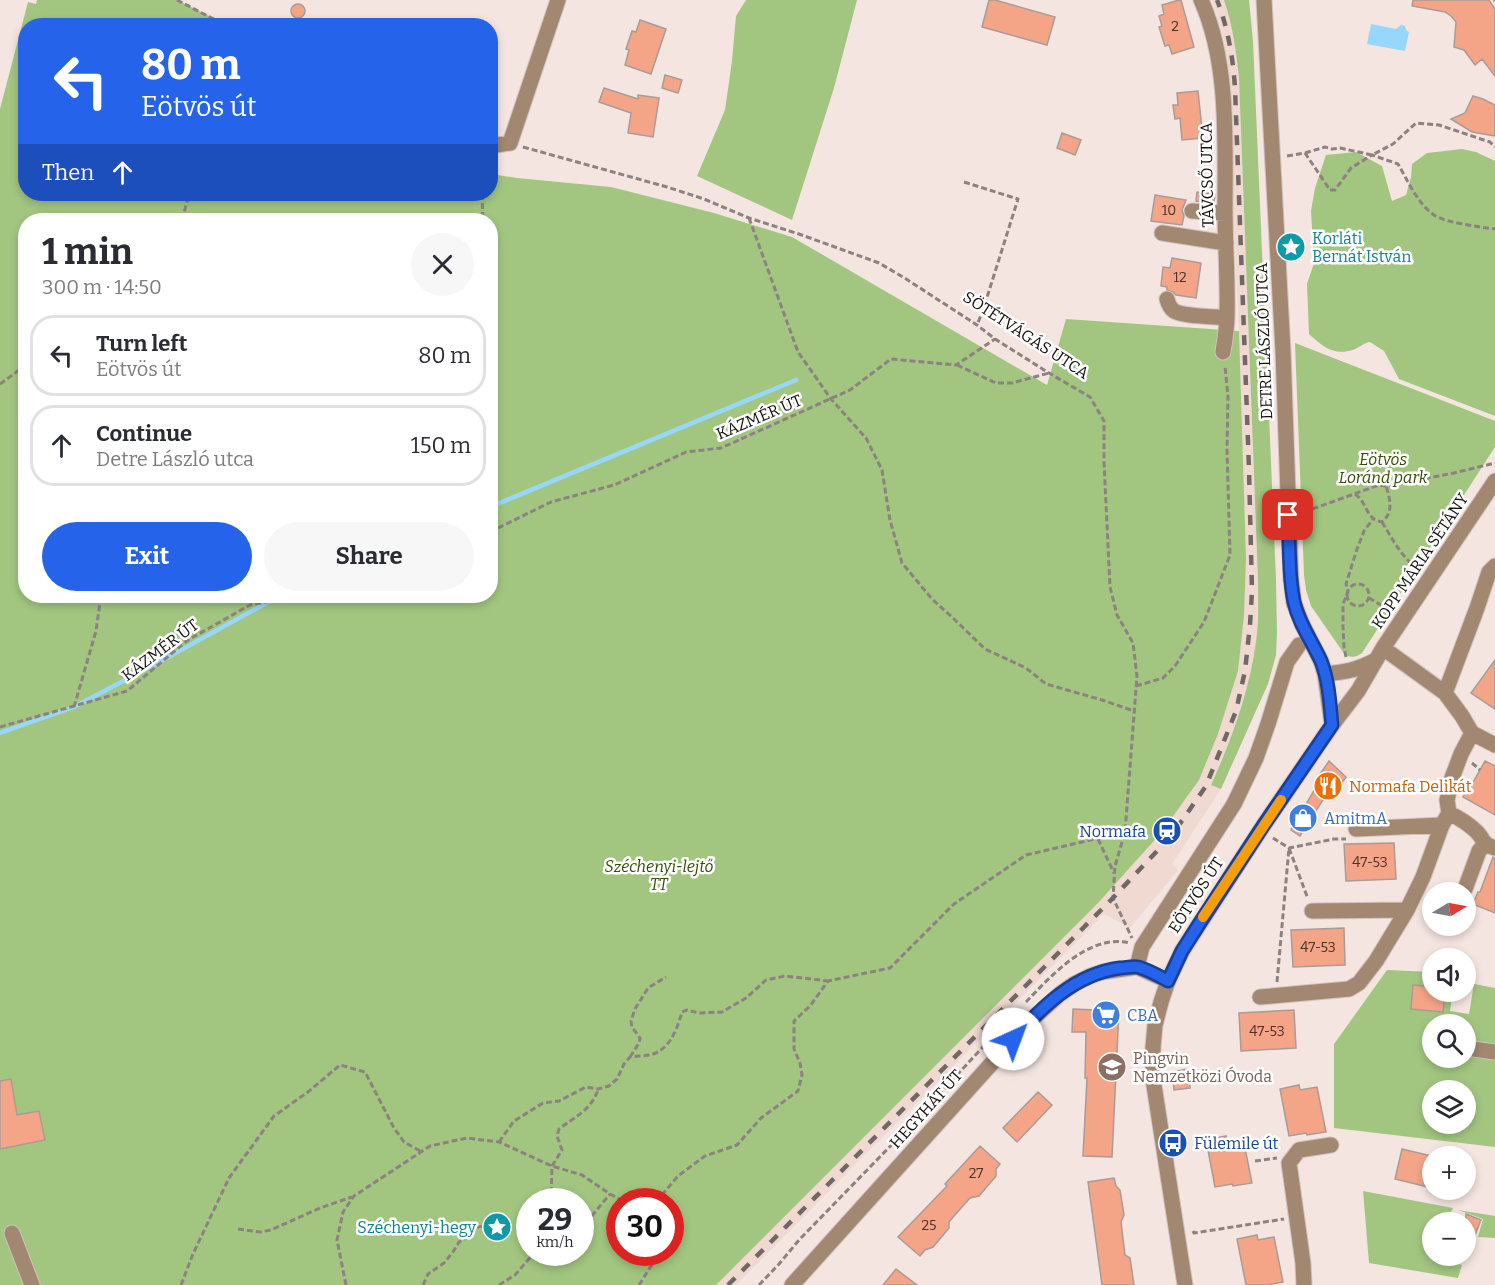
<!DOCTYPE html>
<meta charset="utf-8">
<style>
:root{--surface:#fff;--page:#f7f7f7;--text:#2b2b33;--muted:#7c7c81;--line:#e1e1e2;--accent:#2563eb}
body{margin:0;font-family:Bitter,serif;background:var(--page);color:var(--text);height:100vh;display:flex;flex-direction:column;font-size:22px;white-space:nowrap}
*{box-sizing:border-box;margin:0}
p{font-size:20px;color:var(--muted)}
.icon{flex:none;width:33px;height:33px;fill:none;stroke:currentColor;stroke-width:2;stroke-linecap:round;stroke-linejoin:round}
.map{position:relative;flex:1;overflow:hidden}
.drawer{position:absolute;left:18px;top:213px;width:480px;height:390px;display:flex;flex-direction:column;background:var(--surface);border-radius:24px;box-shadow:0 3px 9px #0003}
.drawer>*{flex:none}
.guide{position:absolute;left:18px;top:18px;width:480px;height:183px;border-radius:24px;box-shadow:0 3px 9px #0003;background:#2563eb;color:#fff;overflow:hidden}
.needle{width:39px;rotate:80deg}
.tools{position:absolute;left:1422px;top:882px;display:grid;gap:12px}
.tools a{display:grid;place-items:center;width:54px;height:54px;border-radius:50%;background:var(--surface);box-shadow:0 3px 9px #0003;font-size:30px}
.speed{position:absolute;left:516px;top:1188px;display:flex;gap:12px;font-size:30px;font-weight:700;text-align:center}
.speed>*{display:grid;place-content:center;width:78px;height:78px;border-radius:50%;background:var(--surface);box-shadow:0 3px 9px #0003;line-height:1}
.speed small{font-size:15px;font-weight:400}
.speed .limit{border:9px solid #d22;background:#fff;color:#111}
.pin{position:absolute;display:grid;place-items:center;width:51px;height:51px;color:#fff;margin:-26px;border-radius:12px;box-shadow:0 3px 9px #0006}
.me{position:absolute;width:66px;margin:-33px;rotate:43deg;stroke-linejoin:round;filter:drop-shadow(0 0 4px #0008)}
.turn{display:flex;align-items:center;gap:21px;height:126px;padding:0 24px;font-size:27px}
.turn .icon{width:78px;height:78px;stroke-width:2.5}
.turn b{display:block;font-size:42px;line-height:51px}
.then{display:flex;align-items:center;height:57px;padding:0 24px;background:#0003;gap:12px;font-size:22px}
.round{display:grid;place-items:center;flex:none;width:63px;height:63px;border-radius:32px;background:var(--page)}
.overview{display:flex;align-items:center;justify-content:space-between;height:102px;padding:0 24px}
h1{font-size:36px;font-weight:700;line-height:45px}
.action{display:flex;gap:12px;margin-top:auto;padding:12px 24px}
.action a{flex:1;height:69px;border-radius:36px;background:var(--accent);color:#fff;font-size:24px;font-weight:700;line-height:69px;text-align:center}
.action a+a{background:var(--page);color:var(--text)}
ul{padding:0;list-style:none}
li{display:flex;align-items:center;gap:18px;height:81px;margin:0 12px 9px;padding:0 12px;border:3px solid var(--line);border-radius:24px}
li div{flex:1}
li b{display:block;font-size:22px}
li em{font-style:normal}
.map>svg:first-child{display:block}
</style>
<div class="map">
<svg width="1495" height="1285" viewBox="0 0 1495 1285">
<rect width="100%" height="100%" fill="#f4e5e0"/>
<!-- built -->
<path fill="#efd9d0" d="M1212,0H1224L1230,15L1235,43L1239,78L1258,581L1257,640L1248,686L1234,732L1212,785L1221,789L1172,864L1178,870L1130,928L1104,914L736,1285H716L795,1204L1199,780L1218,734L1238,671L1246,558L1239,331L1227,68L1223,35Z"/>
<!-- green -->
<path fill="#a2c680" fill-rule="evenodd" d="M37,0H177L227,25L26,26V194H490L491,174L517,178L611,187L714,213L792,237L1047,385L1066,319L1239,331L1246,558L1244,615L1238,671L1218,734L1199,780L1161,833L1098,903L716,1285H0V109L28,2L36,4ZM26,220H490V596H26ZM530,1202H580V1252H530ZM620,1202H670V1252H620Z
M746,0H857L834,88L792,220L697,176L725,110L732,61L736,16Z
M1224,0H1249L1253,41L1276,579L1277,633L1276,655L1268,684L1221,789L1211,785C1232,739 1249,692 1256,642C1259,622 1258,601 1258,581L1239,78C1236,51 1233,26 1224,0Z
M1462,149L1476,152L1495,161V416L1399,379L1384,351L1370,342C1363,343 1359,348 1353,350C1333,356 1322,346 1309,334L1307,284L1314,263L1311,211L1315,188L1326,155L1356,152L1382,166L1392,201L1406,195L1411,177L1412,164L1427,153Z
M1295,343L1495,421V447L1362,653C1357,657 1352,658 1345,655L1311,606L1306,590L1304,575Z
M1387,970L1432,972V992H1453L1450,1011L1469,1014L1474,984L1495,988V1147L1334,1128V1044ZM1432,1024H1466V1058H1432ZM1432,1090H1466V1124H1432Z
M1363,1191L1453,1208L1449,1216C1444,1218 1438,1222 1432,1222L1428,1242L1432,1252V1256L1462,1265L1458,1278L1369,1263Z
M1458,1210L1495,1216V1238L1478,1237L1483,1219Z"/>
<!-- water -->
<path fill="#97d7fb" d="M1371,24L1396,29L1401,25L1405,26L1407,31L1409,32L1405,51L1367,44Z"/>
<g fill="none" stroke-linecap="round" stroke-linejoin="round">
<!-- stream -->
<path stroke="#97d7fb" stroke-width="4.5" d="M490,507L796,380
M0,733L74,707L161,661L270,601L284,596"/>
</g>
<!-- building -->
<path fill="#f4a588" stroke="#a99b96" stroke-width="1.5" d="M989,0H995L1055,17L1047,45L982,27Z
M1179,0H1181L1194,47L1172,54L1169,45L1165,46L1159,27L1162,26L1159,16L1164,14L1162,5Z
M1413,0H1489L1495,9V76L1482,59L1475,65L1464,50L1454,47L1456,22L1451,16L1445,12L1412,6Z
M291 11a7 7 0 1 1 14 0a7 7 0 1 1-14 0Z
M640,20L666,29L651,74L625,65L629,50L626,49L632,31L636,32Z
M665,75L682,80L678,93L662,88Z
M604,88L638,99V95L659,98L653,137L628,133L631,113L599,102Z
M1198,91L1203,138L1182,140L1180,118L1175,119L1173,105H1178L1177,93Z
M1473,96L1483,99L1495,105V136L1472,132L1451,119L1465,113Z
M1062,133L1081,140L1075,155L1057,148Z
M1197,192L1215,194L1214,203L1196,201Z
M1155,195L1186,200L1182,210L1184,216L1182,225L1151,221Z
M1172,258L1201,263L1196,298L1176,295L1173,292L1167,290V287L1161,286L1163,267L1170,268Z
M1495,660V709L1471,693Z
M1329,761L1346,777L1331,798L1326,795L1300,836L1291,830L1293,826L1292,824L1304,805L1305,806L1319,782L1316,780Z
M1485,761L1495,766V815L1463,797L1469,785L1471,786Z
M1394,843L1396,879L1346,881L1344,844Z
M1493,857L1495,858V913L1473,904L1478,892H1480Z
M1344,928L1345,965L1293,967L1291,930Z
M1413,985L1432,987V992H1445L1443,1012L1411,1009Z
M1073,1009L1119,1011L1112,1157L1083,1156L1087,1078H1085L1086,1032H1072Z
M1294,1010L1296,1048L1241,1051L1239,1013Z
M1188,1069L1190,1088L1174,1090L1172,1072Z
M11,1079L17,1115L39,1111L45,1140L0,1149V1081Z
M1299,1085L1300,1090L1317,1087L1326,1132L1307,1135L1306,1133L1289,1136L1280,1089Z
M1038,1092L1052,1105L1017,1142L1003,1128Z
M1226,1136L1227,1141L1243,1138L1252,1183L1233,1186L1232,1184L1215,1187L1206,1140Z
M980,1146L1000,1164L996,1169V1176L979,1196L970,1198L954,1216L949,1222V1228L933,1247L925,1250L920,1256L898,1237L947,1186L945,1184Z
M1402,1149L1432,1156V1188L1395,1179Z
M1114,1178L1116,1186L1120,1190L1124,1215L1121,1222L1125,1255L1130,1258L1134,1285H1102L1088,1182Z
M1466,1214L1481,1220L1466,1258Z
M1257,1235L1258,1240L1274,1237L1283,1282L1267,1285H1246L1237,1239Z
M896,1269L917,1285H883Z"/>
<g fill="none" stroke-linecap="round" stroke-linejoin="round">
<!-- minor casing -->
<g stroke="#d0c2be" stroke-width="17">
<path id="minor" d="M1201,0C1229,62 1225,140 1225,207C1225,243 1228,280 1227,316C1227,328 1225,340 1223,352
M1264,0L1283,351L1291,579L1294,603L1302,624L1321,661L1325,674L1332,725
M490,146L510,143L558,0
M1192,211L1225,213
M1162,233L1226,243
M1167,299C1168,303 1170,308 1174,311C1185,317 1214,316 1227,318
M1325,674C1346,672 1357,670 1376,660
M1445,693L1477,608L1489,572L1495,566
M1472,733L1495,745
M1449,813C1459,818 1469,824 1477,832C1486,842 1481,843 1495,848
M1356,829L1442,825
M1465,889L1479,851L1485,844
M1312,911L1407,910
M1137,967L1142,947L1234,804L1256,758L1268,724L1287,662L1299,645
M1260,997L1349,989L1359,983L1376,961L1407,910L1423,877L1442,825L1449,813L1447,800L1452,778L1461,754L1472,733L1462,716L1445,693L1383,648
M1466,1048L1495,1052
M12,1233L32,1285
M792,1285L1029,1022L1060,994L1074,984L1090,976L1102,972L1137,967L1168,981
M1185,1285L1153,1079V1047L1155,1025L1161,1002L1168,981L1182,951L1263,826L1332,725L1358,691L1383,648L1495,481
M1304,1285L1303,1263L1289,1163L1299,1150L1331,1145"/>
</g>
<!-- path -->
<path stroke="#8d827f" stroke-width="3" stroke-dasharray="6 3" stroke-linecap="butt" d="M177,0L227,26
M1494,0L1495,1
M523,147L667,187L704,199L749,218L799,234L879,263L903,277L977,325L995,339L1049,373L1090,397L1104,421V462L1110,587L1117,615L1133,643L1137,676L1125,832L1115,866L1113,898L1132,938
M1305,153L1325,147L1332,149L1340,148L1372,155L1393,144L1416,123L1439,125L1490,142L1495,147
M1287,156L1305,153L1330,190H1335L1351,168L1372,155L1398,164C1408,181 1417,203 1434,215C1446,223 1480,227 1495,229
M964,182L1018,199L983,310L977,325
M482,194L483,220
M749,218L798,352L831,399L866,438L882,470L890,520L902,563L932,599L954,619L985,649L1026,668L1046,684L1102,700L1134,711
M182,220L189,194
M957,365L996,383H1012L1049,373
M0,384L26,365
M1355,494C1368,503 1365,519 1382,522C1394,512 1390,499 1386,486
M1304,512L1379,485L1386,486L1454,473L1495,463
M1382,522C1393,540 1402,558 1419,570
M490,532L551,502L614,485L686,452L721,448L850,390L891,359L956,365L995,339
M1347 595a11 11 0 1 1 22 0a11 11 0 1 1-22 0Z
M1369,598L1391,611
M1346,657L1344,647L1343,627V604L1348,592L1346,584L1357,549L1364,531L1373,519
M1136,686L1163,678L1175,666L1204,622L1230,555L1227,450L1228,397L1225,366
M74,707L96,631L101,596
M0,727L127,691L188,640L250,605L297,596
M1472,763L1480,770
M1273,838L1289,848L1334,839H1346
M1098,839L1114,873
M1277,982L1289,848L1308,899
M1026,1002C1051,976 1089,933 1130,943
M630,1057L639,1043L640,1038L632,1027L631,1021L635,1009L648,988L666,977
M499,1142L514,1121L543,1103L559,1101L586,1087L598,1089L609,1086L617,1079L624,1064L630,1057C637,1056 644,1056 650,1055C670,1050 677,1029 682,1012L687,1010L699,1013L722,1012L746,998L766,980L785,976L828,981
M1255,1161L1277,1158
M551,1202L552,1166L562,1150L557,1136L559,1129C576,1116 590,1111 598,1090
M656,1202L678,1176L705,1156L737,1145L761,1118L798,1091L802,1075L800,1063L794,1049V1021L810,1006L828,981L890,968L954,904L1026,855L1125,832
M238,1229L260,1232L271,1230L320,1208L352,1197
M580,1230L610,1194
M1193,1231L1194,1233L1284,1219
M533,1257L548,1260L558,1252
M181,1285L193,1254L229,1178L274,1116L308,1092L340,1065L365,1072L394,1128L404,1142L422,1152
M346,1285L337,1240L343,1212L354,1196L430,1146L467,1138L499,1142L552,1166L582,1175L610,1194L625,1202
M423,1285L428,1274L444,1263L453,1252L459,1242L468,1237L477,1227L486,1226
M499,1285L515,1275L535,1252
M639,1285L660,1252
M759,1285L779,1264L799,1240L907,1129L994,1035"/>
<!-- minor -->
<use href="#minor" stroke="#a28771" stroke-width="15"/>
<!-- rail -->
<path stroke="#716865" stroke-width="4.5" stroke-dasharray="10 10" stroke-linecap="butt" d="M728,1285L1111,900L1172,835L1206,786L1236,711L1245,671L1250,625L1252,591L1249,469L1235,88C1233,58 1228,28 1217,0"/>
</g>
<g fill="none" stroke-linecap="round" stroke-linejoin="round">
<!-- route casing -->
<g stroke="#184099" stroke-width="15">
<path id="route" d="M1013,1039C1042,1007 1075,974 1120,968C1125,968 1133,966 1138,967C1149,970 1159,976 1168,981L1182,951L1201,921L1263,826L1332,725C1330,704 1329,681 1321,661C1312,641 1299,624 1294,602C1288,574 1290,544 1288,515"/>
</g>
<!-- route -->
<use href="#route" stroke="#2563eb" stroke-width="10"/>
<!-- slow -->
<path stroke="#f59e0b" stroke-width="10" d="M1203,917L1281,800"/>
</g>
<!-- icons -->
<defs>
<g id="sight-disc" transform="scale(1.5)"><circle r="9.5" fill="#0f9aa8" stroke="#fff"/><path d="M0-6L1.8-2.2L6-1.7L2.9 1.2L3.7 5.4L0 3.3L-3.7 5.4L-2.9 1.2L-6-1.7L-1.8-2.2Z" fill="#fff"/></g>
<g id="restaurant-disc" transform="scale(1.5)"><circle r="9.5" fill="#e8710a" stroke="#fff"/><path d="M-5-6h1v4h1v-4h1v4h1v-4h1v5L-1.5 .5V6h-2V.5L-5-1ZM5-6V6H3V1.5H1.5Q1.5-4 5-6Z" fill="#fff"/></g>
<g id="shop-disc" transform="scale(1.5)"><circle r="9.5" fill="#3f7fe0" stroke="#fff"/><path d="M-5-2.5h2.3a2.7 3.5 0 0 1 5.4 0H5L5.5 6h-11ZM-1.5-2.5h3a1.5 2.3 0 0 0-3 0Z" fill="#fff"/></g>
<g id="station-disc" transform="scale(1.5)"><circle r="9.5" fill="#1a4fb4" stroke="#fff"/><path d="M-3-6H3Q5-6 5-4V2Q5 4 3 4L4.5 6H3L1.5 4h-3L-3 6H-4.5L-3 4Q-5 4-5 2V-4Q-5-6-3-6ZM-3.5-4v3h7v-3ZM-3.5 1v1.5H-2V1ZM2 1v1.5H3.5V1Z" fill="#fff"/></g>
<g id="supermarket-disc" transform="scale(1.5)"><circle r="9.5" fill="#3f7fe0" stroke="#fff"/><path d="M-6-5.5h2.5l.6 2H6L4.5 2H-2.5L-4.4-4H-6ZM-1.5 3.2a1.3 1.3 0 1 0 .1 0ZM3 3.2a1.3 1.3 0 1 0 .1 0Z" fill="#fff"/></g>
<g id="school-disc" transform="scale(1.5)"><circle r="9.5" fill="#8d6e63" stroke="#fff"/><path d="M0-5L7-2L0 1L-7-2ZM-4 1L0 2.5L4 1V4Q0 6-4 4Z" fill="#fff"/></g>
<g id="bus-disc" transform="scale(1.5)"><circle r="9.5" fill="#1a4fb4" stroke="#fff"/><path d="M-5-6H5V4H4V6H2V4H-2V6H-4V4H-5ZM-3.5-4V0h7V-4ZM-3.5 1.2v1.5H-2V1.2ZM2 1.2v1.5H3.5V1.2Z" fill="#fff"/></g>
</defs>
<g fill-rule="evenodd">
<use href="#sight-disc" x="1291" y="247"/>
<use href="#restaurant-disc" x="1328" y="786"/>
<use href="#shop-disc" x="1303" y="818"/>
<use href="#station-disc" x="1167" y="831"/>
<use href="#supermarket-disc" x="1106" y="1015"/>
<use href="#school-disc" x="1112" y="1067"/>
<use href="#bus-disc" x="1173" y="1143"/>
<use href="#sight-disc" x="497" y="1227"/>
</g>
<g text-anchor="middle" dominant-baseline="central" stroke-width="5" stroke-linejoin="round" paint-order="stroke">
<!-- number labels -->
<g font-size="14" fill="#4a332b">
<text x="1175" y="26">2</text>
<text x="1169" y="210">10</text>
<text x="1180" y="277">12</text>
<text x="1370" y="862">47-53</text>
<text x="1318" y="947">47-53</text>
<text x="1267" y="1031">47-53</text>
<text x="976" y="1173">27</text>
<text x="929" y="1225">25</text>
</g>
<!-- street labels -->
<g font-size="16" fill="#120d0c" stroke="#fff">
<text transform="translate(1207 175) rotate(-91)">TÁVCSŐ UTCA</text>
<text transform="translate(1026 335) rotate(33)">SÖTÉTVÁGÁS UTCA</text>
<text transform="translate(1264 341) rotate(-92)">DETRE LÁSZLÓ UTCA</text>
<text transform="translate(759 417) rotate(-23)">KÁZMÉR ÚT</text>
<text transform="translate(1420 561) rotate(-56)">KOPP MÁRIA SÉTÁNY</text>
<text transform="translate(160 650) rotate(-37)">KÁZMÉR ÚT</text>
<text transform="translate(1196 895) rotate(-57)">EÖTVÖS ÚT</text>
<text transform="translate(926 1109) rotate(-48)">HEGYHÁT ÚT</text>
</g>
<!-- culture labels -->
<g font-size="16" fill="#0d838f" stroke="#fff" text-anchor="start">
<text x="1312" y="238">Korláti<tspan x="1312" dy="18">Bernát István</tspan></text>
<text x="476" y="1227" text-anchor="end">Széchenyi-hegy</text>
</g>
<!-- park labels -->
<g font-size="16" font-style="italic" fill="#304e00" stroke="#fff">
<text x="1383" y="459">Eötvös<tspan x="1383" dy="18">Loránd park</tspan></text>
<text x="659" y="866">Széchenyi-lejtő<tspan x="659" dy="18">TT</tspan></text>
</g>
<!-- food labels -->
<g font-size="16" fill="#c56008" stroke="#fff" text-anchor="start">
<text x="1349" y="786">Normafa Delikát</text>
</g>
<!-- shop labels -->
<g font-size="16" fill="#366cbe" stroke="#fff" text-anchor="start">
<text x="1324" y="818">AmitmA</text>
<text x="1127" y="1015">CBA</text>
</g>
<!-- transit labels -->
<g font-size="16" fill="#164399" stroke="#fff" text-anchor="end">
<text x="1146" y="831">Normafa</text>
<text x="1194" y="1143" text-anchor="start">Fülemile út</text>
</g>
<!-- education labels -->
<g font-size="16" fill="#785e54" stroke="#fff" text-anchor="start">
<text x="1133" y="1058">Pingvin<tspan x="1133" dy="18">Nemzetközi Óvoda</tspan></text>
</g>
</g>
</svg>
<div class="tools">
<a><svg class="needle" viewBox="-14 -14 28 28"><path d="M0-13l5 13h-10z" fill="#e53935"/><path d="M0 13l5-13h-10z" fill="#7c7c81"/></svg></a>
<a><svg class="icon" aria-label="sound" viewBox="0 0 24 24"><path d="M4 9h4l5-4v14l-5-4H4zM17 9q2 3 0 6"/></svg></a>
<a><svg class="icon" aria-label="search" viewBox="0 0 24 24"><circle cx="10" cy="10" r="6"/><path d="M15 15l6 6"/></svg></a>
<a><svg class="icon" aria-label="layers" viewBox="0 0 24 24"><path d="M12 4l9 5-9 5-9-5zM3 14l9 5 9-5"/></svg></a>
<a>+</a>
<a>−</a>
</div>
<div class="speed"><div>29<small>km/h</small></div><div class="limit">30</div></div>
<div class="pin" style="left:1288px;top:515px;background:#d93025"><svg class="icon" aria-label="arrive" viewBox="0 0 24 24"><path d="M6 21V4h12l-3 4 3 4H6"/></svg></div>
<svg class="me" style="left:1013px;top:1039px" viewBox="-20 -20 40 40"><circle r="19" fill="#fff"/><path d="M0-13L10 11 0 6-10 11z" fill="#2563eb"/></svg>
<div class="guide">
<div class="turn"><svg class="icon" aria-label="left" viewBox="0 0 24 24"><path d="M17 20v-9H6M10 6l-5 5 5 5"/></svg><div><b>80 m</b>Eötvös út</div></div>
<div class="then">Then<svg class="icon" aria-label="ahead" viewBox="0 0 24 24"><path d="M12 20V5M6 11l6-6 6 6"/></svg></div>
</div>
<section class="drawer">
<div class="overview"><div><h1>1 min</h1><p>300 m · 14:50</p></div><a class="round"><svg class="icon" aria-label="close" viewBox="0 0 24 24"><path d="M6 6l12 12M18 6L6 18"/></svg></a></div>
<ul>
<li><svg class="icon" aria-label="left" viewBox="0 0 24 24"><path d="M17 20v-9H6M10 6l-5 5 5 5"/></svg><div><b>Turn left</b><p>Eötvös út</p></div><em>80 m</em></li>
<li><svg class="icon" aria-label="ahead" viewBox="0 0 24 24"><path d="M12 20V5M6 11l6-6 6 6"/></svg><div><b>Continue</b><p>Detre László utca</p></div><em>150 m</em></li>
</ul>
<div class="action"><a>Exit</a><a>Share</a></div>
</section>
</div>
